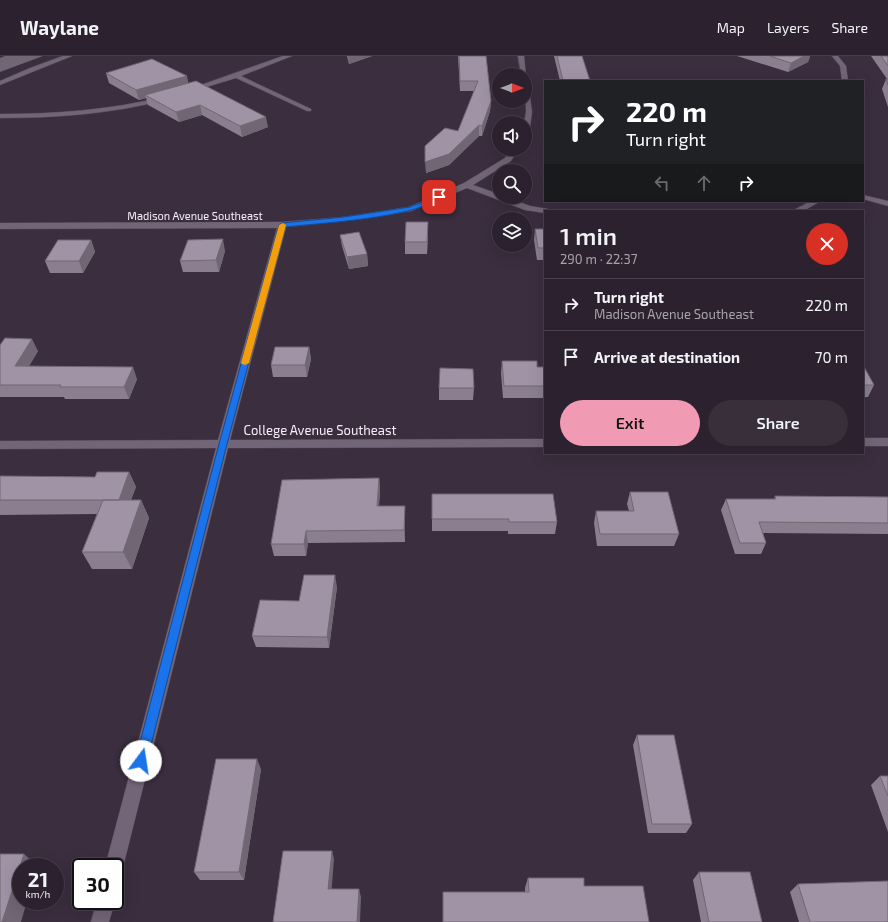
<!DOCTYPE html>
<meta charset="utf-8">
<style>
:root{--surface:#2c222f;--page:#382f3b;--text:#f1f3f6;--muted:#a6a4aa;--line:#483f4b;--accent:#f19ab3}
body{margin:0;font-family:"Exo 2",sans-serif;background:var(--page);color:var(--text);height:100vh;display:flex;flex-direction:column;font-size:15px;white-space:nowrap}
*{box-sizing:border-box;margin:0}
p{font-size:13px;color:var(--muted)}
.icon{flex:none;width:22px;height:22px;fill:none;stroke:currentColor;stroke-width:2;stroke-linecap:round;stroke-linejoin:round}
.map{position:relative;flex:1;overflow:hidden}
.sheet{position:absolute;left:544px;top:154px;width:320px;height:244px;display:flex;flex-direction:column;background:var(--surface);border-radius:0px;box-shadow:0 4px 16px #0002,0 0 0 1px var(--line)}
.sheet>*{flex:none}
.banner{position:absolute;left:544px;top:24px;width:320px;height:122px;border-radius:0px;box-shadow:0 4px 16px #0002,0 0 0 1px var(--line);background:#202124;color:#fff;overflow:hidden}
.needle{width:26px;rotate:90deg}
.fabs{position:absolute;left:492px;top:12px;display:grid;gap:8px}
.fabs a{display:grid;place-items:center;width:40px;height:40px;border-radius:50%;background:var(--surface);box-shadow:0 4px 16px #0002,0 0 0 1px var(--line);font-size:20px}
.speed{position:absolute;left:12px;top:802px;display:flex;gap:8px;font-size:20px;font-weight:700;text-align:center}
.speed>*{display:grid;place-content:center;width:52px;height:52px;border-radius:50%;background:var(--surface);box-shadow:0 4px 16px #0002,0 0 0 1px var(--line);line-height:1}
.speed small{font-size:10px;font-weight:400}
.speed .limit{border:2px solid #111;border-radius:6px;background:#fff;color:#111}
.pin{position:absolute;display:grid;place-items:center;width:34px;height:34px;color:#fff;margin:-17px;border-radius:8px;box-shadow:0 2px 6px #0006}
.me{position:absolute;width:44px;margin:-22px;rotate:14deg;stroke-linejoin:round;filter:drop-shadow(0 0 3px #0008)}
.turn{display:flex;align-items:center;gap:14px;height:84px;padding:0 16px;font-size:18px}
.turn .icon{width:52px;height:52px;stroke-width:2.5}
.turn b{display:block;font-size:28px;line-height:34px}
.lanes{display:flex;align-items:center;height:38px;padding:0 16px;background:#0003;justify-content:center;gap:20px;direction:ltr}
.lanes .off{opacity:.35}
.round{display:grid;place-items:center;flex:none;width:42px;height:42px;border-radius:21px;background:var(--page)}
.head{display:flex;align-items:center;justify-content:space-between;height:68px;padding:0 16px}
h1{font-size:24px;font-weight:600;line-height:30px}
.action{display:flex;gap:8px;margin-top:auto;padding:8px 16px}
.action a{flex:1;height:46px;border-radius:24px;background:var(--accent);color:#111;font-size:16px;font-weight:600;line-height:46px;text-align:center}
.action a+a{background:var(--page);color:var(--text)}
ul{padding:0;list-style:none}
li{display:flex;align-items:center;gap:12px;height:52px;padding:0 16px;border-top:1px solid var(--line)}
li div{flex:1}
li b{display:block;font-size:15px}
li em{font-style:normal}
header{display:flex;align-items:center;gap:24px;box-sizing:border-box;height:56px;padding:0 20px;background:var(--surface);border-bottom:1px solid var(--line)}
header strong{font-size:19px}
nav{display:flex;gap:22px;margin-inline-start:auto;font-size:14px}
.map>svg:first-child{display:block}
</style>
<header>
<strong>Waylane</strong>
<nav><a>Map</a><a>Layers</a><a>Share</a></nav>
</header>
<div class="map">
<svg width="888" height="866" viewBox="0 0 888 866">
<rect width="100%" height="100%" fill="#3b2e3f"/>
<g fill="none" stroke-linecap="round" stroke-linejoin="round">
<!-- minor casing -->
<g stroke="#554a57" stroke-width="1">
<path id="minor" d="M63,0H72L0,29V25L30,12Z
M283,0H292L241,20L311,53V55H307L236,22L190,36L187,34Z
M518,0H524L526,20L521,19Z
M832,0H838L846,10L848,25H842L840,10Z
M525,24L528,26L532,56L529,78L525,80V67H524L526,56Z
M163,41L165,42V44C111,58 56,62 0,62V58C55,58 109,54 163,41Z
M510,93H518L511,105L473,129L499,138V141H506L530,150L548,153L549,155H545V157L525,154L467,132L411,155L344,165L286,171L230,384L545,383V391L228,392L123,811L120,817L115,819V811H105L216,392L0,393V385L218,384L277,172L0,173V167L282,166L344,161L409,151L464,127L505,102Z
M863,139L888,145V150L863,143Z
M811,145H821L803,155H792Z
M863,382H888V390H863Z
M97,845H115L109,866H91Z"/>
</g>
<!-- minor -->
<use href="#minor" fill="#726577" fill-rule="evenodd"/>
</g>
<!-- wall -->
<path fill="#8a7e8f" d="M347,0H372L349,8Z
M458,0H486L491,45L490,55L482,80H479L449,109L426,117L458,75L474,35H460Z
M554,0H582L590,25H560Z
M737,0H810L808,6L788,16Z
M871,0H888V51L882,33L886,23H887Z
M106,17L188,27L268,71L242,81L202,59L179,66L148,49L146,42L139,44L109,27Z
M535,173H545V204H537L534,184Z
M428,177L427,198H405V186Z
M340,179L367,198L368,210L349,213L342,190Z
M91,184L95,196L83,217H50L45,205Z
M225,195L219,216H183L180,205Z
M0,289L38,295L29,310L137,323L129,343H65L64,341H0Z
M309,291L311,303L307,321H273L271,309Z
M502,305L537,311H545V342H503L501,317Z
M863,309L874,329L868,341H863Z
M439,332H474L473,344H439Z
M129,416L136,431L131,444H141L149,462L132,513H92L82,496L97,458L0,459V420L95,421Z
M379,422L380,434L379,450L405,462V486L308,487L306,500H274L271,488Z
M630,436L679,478L674,490H597L594,467L596,455H629L627,448Z
M432,438L557,466L555,478H508V475H432Z
M775,440L888,441V478L763,477L766,487L761,498H735L721,454L726,443H774Z
M337,531L329,592L256,591L252,580L299,545Z
M637,679L692,768L686,777H648L633,689Z
M261,713L244,824H200L194,816Z
M880,720H888V776L871,729Z
M699,816L762,866H701L693,824Z
M528,822L584,830L649,866L525,836V832Z
M798,828L888,866H799L790,836Z"/>
<!-- shaded-wall -->
<path fill="#716774" d="M5,0H43L0,16V2Z
M348,0H372L349,8Z
M804,0H810L808,6L788,16L791,7Z
M187,20L189,30L145,39L146,42L139,44L136,34Z
M491,45L490,55L482,80V70Z
M200,49L202,59L179,66L176,56Z
M266,61L268,71L242,81L240,70Z
M479,69V80L449,109L426,117L425,106Z
M428,166V177L427,198V186Z
M223,183L225,195L219,216L216,204Z
M91,184L95,196L83,217L79,205Z
M367,198L368,210L349,213L347,201Z
M32,283L38,295L22,322L15,310Z
M309,291L311,303L307,321L305,309Z
M133,311L137,323L129,343L124,331Z
M129,416L136,431L125,458L119,444Z
M379,422L380,434L378,462L377,450Z
M141,444L149,462L132,513L123,496Z
M405,450V486L404,474Z
M306,475L308,487L306,500L304,488Z
M335,519L337,531L329,592L327,581Z
M257,703L261,713L244,824L239,816Z
M332,795L334,803L331,841L328,833Z
M24,798L38,810V811H21V845H27L21,866H2Z
M359,833L361,841L360,866H357Z"/>
<!-- building -->
<path fill="#a193a6" stroke="#716774" d="M459,0H486L491,45L482,70L479,69L449,98L425,106V90L445,72L458,75L478,25H460Z
M557,0H582L590,25H563Z
M770,0H804L791,7Z
M881,0H888V10Z
M152,3L187,20L136,34L106,17Z
M886,23H888V29Z
M196,25L266,61L240,70L200,49L176,56L145,39Z
M406,166H428L427,186H405Z
M535,173H545V192H538Z
M359,176L367,198L347,201L340,179Z
M223,183L216,204L180,205L188,184Z
M58,184H91L79,205H45Z
M5,282L32,283L15,310L133,311L124,331H60L61,329H0V289Z
M275,291H309L305,309H271Z
M502,305H537V311H545V330H504Z
M863,309L874,329H863Z
M440,312L473,313L474,332H439Z
M97,416H129L119,444H0V420L95,421Z
M379,422L377,450H405L404,474L306,475L304,488H271L282,424Z
M630,436H668L679,478H600L596,455H634Z
M432,438H553L557,466H509V463H432Z
M775,440L888,441V467L759,466L766,487H740L726,443H776Z
M103,444H141L123,496H82Z
M304,519H335L327,581L252,580L260,544L299,545Z
M637,679H674L692,768H652Z
M216,703H257L239,816H194Z
M880,720H888V740Z
M283,795H332L328,833H359L357,866H273Z
M0,798H24L2,866H0Z
M699,816H750L762,866H709Z
M528,822H584V830H643L649,866H443V836H529Z
M888,825V866H810L798,828Z"/>
<!-- route -->
<path fill="#1a73e8" stroke="#114b97" d="M437,140L442,141C416,162 321,167 285,171L227,388L147,705L146,709L141,711L137,709L135,705L219,388L279,169L282,167L344,161L410,151Z"/>
<!-- slow -->
<path fill="#f59e0b" d="M283,167L286,169L249,307L245,309L242,308L241,307L279,169Z"/>
<g text-anchor="middle" dominant-baseline="central" stroke-width="4" stroke-linejoin="round" paint-order="stroke">
<!-- far-street labels -->
<g font-size="11" fill="#f5edf7" stroke="#3b2e3f">
<text x="195" y="159">Madison Avenue Southeast</text>
</g>
<!-- street labels -->
<g font-size="13" fill="#f5edf7" stroke="#3b2e3f">
<text x="320" y="374">College Avenue Southeast</text>
</g>
</g>
</svg>
<div class="fabs">
<a><svg class="needle" viewBox="-14 -14 28 28"><path d="M0-13l5 13h-10z" fill="#e53935"/><path d="M0 13l5-13h-10z" fill="#a6a4aa"/></svg></a>
<a><svg class="icon" aria-label="sound" viewBox="0 0 24 24"><path d="M4 9h4l5-4v14l-5-4H4zM17 9q2 3 0 6"/></svg></a>
<a><svg class="icon" aria-label="search" viewBox="0 0 24 24"><circle cx="10" cy="10" r="6"/><path d="M15 15l6 6"/></svg></a>
<a><svg class="icon" aria-label="layers" viewBox="0 0 24 24"><path d="M12 4l9 5-9 5-9-5zM3 14l9 5 9-5"/></svg></a>
</div>
<div class="speed"><div>21<small>km/h</small></div><div class="limit">30</div></div>
<div class="pin" style="left:439px;top:141px;background:#d93025"><svg class="icon" aria-label="arrive" viewBox="0 0 24 24"><path d="M6 21V4h12l-3 4 3 4H6"/></svg></div>
<svg class="me" style="left:141px;top:705px" viewBox="-20 -20 40 40"><circle r="19" fill="#fff"/><path d="M0-13L10 11 0 6-10 11z" fill="#1a73e8"/></svg>
<div class="banner">
<div class="turn"><svg class="icon" aria-label="right" viewBox="0 0 24 24"><path d="M7 20v-9h11M14 6l5 5-5 5"/></svg><div><b>220 m</b>Turn right</div></div>
<div class="lanes"><svg class="icon off" aria-label="left" viewBox="0 0 24 24"><path d="M17 20v-9H6M10 6l-5 5 5 5"/></svg><svg class="icon off" aria-label="ahead" viewBox="0 0 24 24"><path d="M12 20V5M6 11l6-6 6 6"/></svg><svg class="icon" aria-label="right" viewBox="0 0 24 24"><path d="M7 20v-9h11M14 6l5 5-5 5"/></svg></div>
</div>
<section class="sheet">
<div class="head"><div><h1>1 min</h1><p>290 m · 22:37</p></div><a class="round" style="background:#d93025;color:#fff"><svg class="icon" aria-label="close" viewBox="0 0 24 24"><path d="M6 6l12 12M18 6L6 18"/></svg></a></div>
<ul>
<li><svg class="icon" aria-label="right" viewBox="0 0 24 24"><path d="M7 20v-9h11M14 6l5 5-5 5"/></svg><div><b>Turn right</b><p>Madison Avenue Southeast</p></div><em>220 m</em></li>
<li><svg class="icon" aria-label="arrive" viewBox="0 0 24 24"><path d="M6 21V4h12l-3 4 3 4H6"/></svg><div><b>Arrive at destination</b></div><em>70 m</em></li>
</ul>
<div class="action"><a>Exit</a><a>Share</a></div>
</section>
</div>
